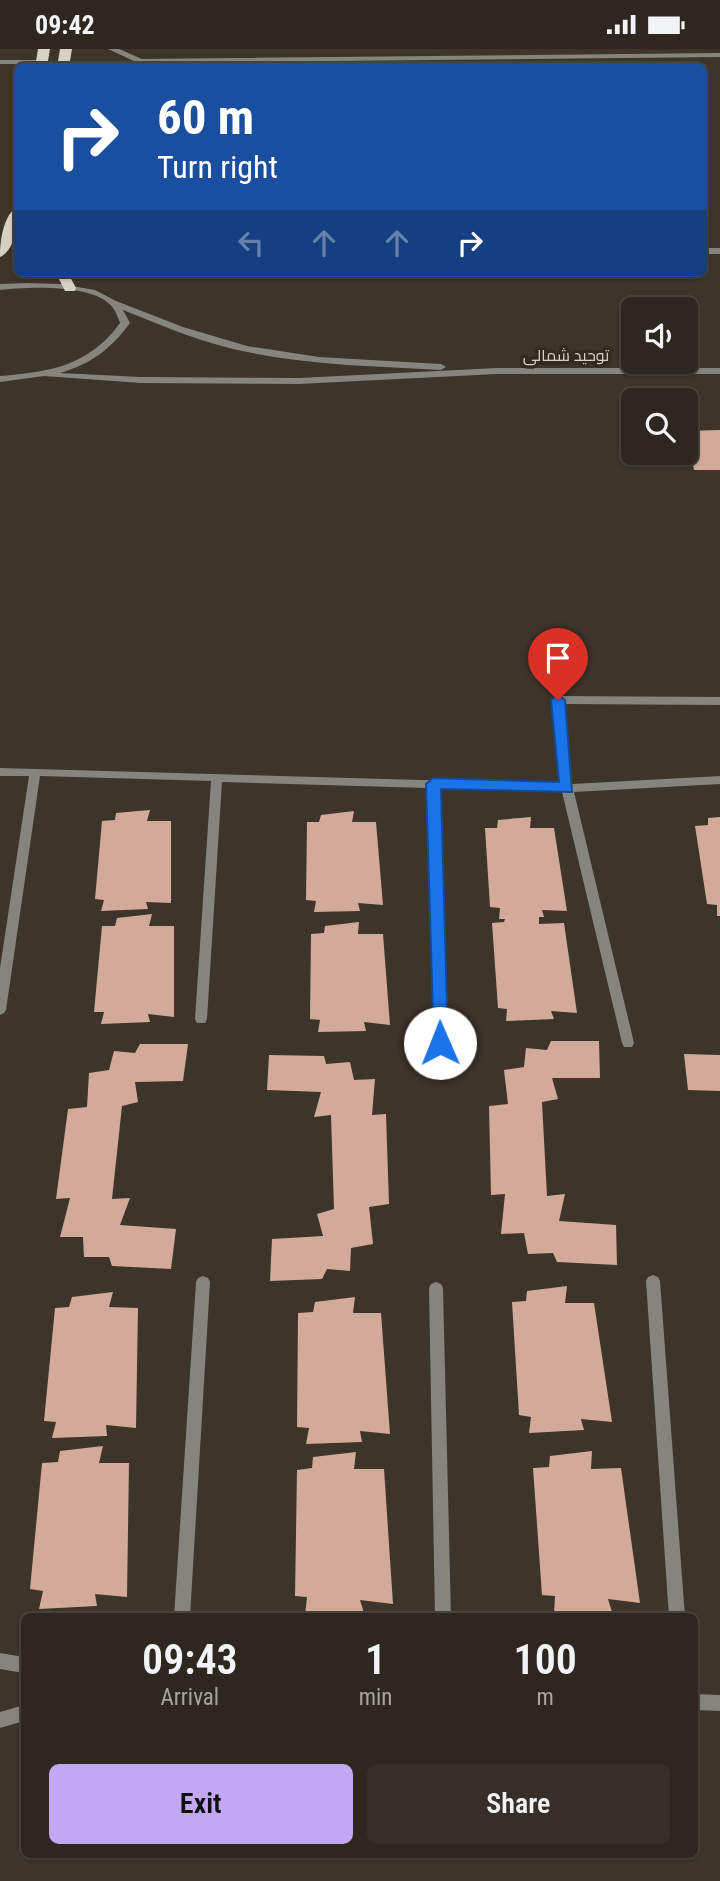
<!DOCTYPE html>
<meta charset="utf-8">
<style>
:root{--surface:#2e2720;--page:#362f29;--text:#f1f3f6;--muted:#a7a5a5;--line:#49443e;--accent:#c3a7f2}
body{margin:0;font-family:"Roboto Condensed",Cairo,sans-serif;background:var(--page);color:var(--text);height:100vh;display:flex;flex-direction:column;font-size:26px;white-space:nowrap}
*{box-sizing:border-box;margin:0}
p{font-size:23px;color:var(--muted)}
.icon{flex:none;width:38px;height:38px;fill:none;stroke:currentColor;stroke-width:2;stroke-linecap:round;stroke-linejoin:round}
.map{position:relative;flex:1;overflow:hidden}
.sheet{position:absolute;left:21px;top:1564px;width:677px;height:245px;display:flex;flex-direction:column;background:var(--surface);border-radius:10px;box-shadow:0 2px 5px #0004,0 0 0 2px var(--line)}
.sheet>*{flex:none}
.hud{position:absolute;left:14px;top:14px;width:693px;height:214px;border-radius:10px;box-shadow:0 2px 5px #0004,0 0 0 2px var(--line);background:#1a4fa0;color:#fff;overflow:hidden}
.controls{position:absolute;left:621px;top:248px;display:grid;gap:14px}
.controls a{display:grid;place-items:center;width:77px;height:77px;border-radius:10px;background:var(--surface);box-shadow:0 2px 5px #0004,0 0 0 2px var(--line);font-size:35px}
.pin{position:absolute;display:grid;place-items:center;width:60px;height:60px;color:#fff;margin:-72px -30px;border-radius:50% 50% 50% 0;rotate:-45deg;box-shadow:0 0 7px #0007}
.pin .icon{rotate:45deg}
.me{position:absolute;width:77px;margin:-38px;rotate:359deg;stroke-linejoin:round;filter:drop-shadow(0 0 5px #0008)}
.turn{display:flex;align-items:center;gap:24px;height:147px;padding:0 28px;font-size:32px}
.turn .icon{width:91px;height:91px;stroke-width:2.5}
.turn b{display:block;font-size:49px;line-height:60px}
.lanes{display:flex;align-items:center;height:66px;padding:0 28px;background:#0003;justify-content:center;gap:35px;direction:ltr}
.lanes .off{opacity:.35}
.eta{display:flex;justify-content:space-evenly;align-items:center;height:119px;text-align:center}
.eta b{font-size:42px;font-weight:600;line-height:49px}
.button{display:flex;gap:14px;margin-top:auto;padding:14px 28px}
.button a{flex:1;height:80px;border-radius:10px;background:var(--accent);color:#111;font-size:28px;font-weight:600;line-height:80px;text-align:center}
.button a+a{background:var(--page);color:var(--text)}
.status{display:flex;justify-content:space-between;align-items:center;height:49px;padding:0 35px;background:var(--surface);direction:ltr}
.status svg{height:19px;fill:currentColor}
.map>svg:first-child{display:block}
</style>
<div class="status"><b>09:42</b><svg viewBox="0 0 49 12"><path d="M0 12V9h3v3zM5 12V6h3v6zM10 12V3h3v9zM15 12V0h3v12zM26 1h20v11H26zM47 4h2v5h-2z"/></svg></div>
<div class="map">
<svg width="720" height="1832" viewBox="0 0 720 1832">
<rect width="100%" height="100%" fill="#3d342a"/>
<!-- building -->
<path fill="#d3aa99" d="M720,381V421H694L686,382Z
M150,761L147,772H171V854L146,853L148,860L101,862L104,851L95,850L102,772L115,771L116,764Z
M354,762L352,773H376L383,856L358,854L360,862L314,863L316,852L306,851L307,773H319L321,766Z
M531,768L530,779H554L567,862L542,861L544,868H539V875L564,874L577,964L551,962L554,970L506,972L507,960L498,959L492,874L504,873L505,870H499L500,859L490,858L485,779H497L498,771Z
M720,768V867H717V856L707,855L695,777L708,776V769Z
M152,865L149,877H174V968L148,965L150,973L101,975L104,963H94L102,877H115L117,869Z
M359,873L358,885H383L390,976L364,973L366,982L318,983L320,971L310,970L311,885L324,884L325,877Z
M551,992H599L600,1029H552L558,1050L542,1053L547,1147L565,1145L559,1172L616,1176L617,1216L557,1213L553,1204L528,1205L524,1184L501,1185L505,1145L491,1146L489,1057L508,1055L504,1021L524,1018L526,999L547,1001Z
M140,995H188L183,1032L135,1033L138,1053L122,1057L112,1150L130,1149L120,1176L176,1180L171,1220L112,1217L109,1208H84L83,1188H60L70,1149L56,1150L68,1060L87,1058L89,1024L109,1021L114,1002L135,1004Z
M684,1005L720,1006V1042L688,1041Z
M269,1006L324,1007L326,1015L350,1013L354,1031L375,1030L372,1066L386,1065L389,1155L369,1158L373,1195L351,1199L350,1222L327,1220L322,1230L270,1232L272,1190L323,1187L317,1165L334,1160L331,1066L314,1068L321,1043L267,1041Z
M567,1237L565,1254H594L612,1373L581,1370L584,1381L529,1384L531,1368L519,1366L512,1253L526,1252L527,1242Z
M113,1243L109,1258L138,1259L136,1379L106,1376L107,1387L52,1389L56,1373L44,1372L55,1259L69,1258L72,1248Z
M355,1248L353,1264H381L390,1385L360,1382L362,1393L306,1395L309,1379L297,1378L298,1264L313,1263L315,1253Z
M103,1397L99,1414H129L127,1548L95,1545L97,1557L39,1560L43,1542L30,1540L42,1414L58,1413L60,1402Z
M592,1402L591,1420L621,1419L640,1554L608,1550L612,1563L554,1565L555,1547L542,1546L533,1419L549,1418L550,1407Z
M356,1403L354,1420H384L393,1555L360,1551L364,1564L305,1566L307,1548L295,1547L297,1421L312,1419L313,1408Z"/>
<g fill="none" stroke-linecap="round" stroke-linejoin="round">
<!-- minor -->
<path fill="#85847d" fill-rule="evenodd" d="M108,0H119L142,10L720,4V8L142,14L135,18H123L134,12Z
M0,11H42L46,13L42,15H0Z
M704,199H720V205H704Z
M27,234L60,235L95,241L116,252L183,278L247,297L319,308L441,315L446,318L441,321C370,317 298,316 229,299C193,290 158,275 123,261L130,274C111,300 91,315 60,324L141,328L299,329L497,319H720V325H497L299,335L141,334L44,327L0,333V327C50,323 89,317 120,274C118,269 116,263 113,259C95,234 27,238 0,241V235Z
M558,647L720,648V656L564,655L572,735L720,727V735L574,743L634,994L632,998H624L622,994L562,743L439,739L446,994L444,998H436L434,994L427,739L222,733L207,970L205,974H197L195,970L211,732L40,727L6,961L4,964L0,966V919L29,727H0V719L561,735L553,651Z
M653,1226L658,1228L660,1232L685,1568H669L646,1232L648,1228Z
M203,1227L208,1229L210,1233L190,1568H174L196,1233L198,1229Z
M436,1233L441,1235L443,1239L451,1568H435L429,1239L431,1235Z
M0,1604L24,1608V1624L0,1620Z
M695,1645L720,1646V1662L695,1661Z
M24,1656V1672L0,1679V1663Z"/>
<!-- major -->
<path fill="#d5d1c4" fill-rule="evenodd" d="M38,0H50L47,18H35Z
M60,0H72L69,18H57Z
M18,157C18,173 16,201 0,208C0,192 3,166 18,157Z
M56,224H68L76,239L75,242H65Z"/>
</g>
<!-- route -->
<path fill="#1a73e8" stroke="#114b97" stroke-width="2" d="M558,646L565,651L572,743L441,740L448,994L446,999H434L426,735L433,729L559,733L551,651Z"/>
<g text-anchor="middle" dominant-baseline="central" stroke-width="7" stroke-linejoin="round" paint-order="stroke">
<!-- far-street labels -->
<g font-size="16" fill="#d7d1cb" stroke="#332a20">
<text x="566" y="306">توحید شمالی</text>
</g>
</g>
</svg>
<div class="controls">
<a><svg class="icon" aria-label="sound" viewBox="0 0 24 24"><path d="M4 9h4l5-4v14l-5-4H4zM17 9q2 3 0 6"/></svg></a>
<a><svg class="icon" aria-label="search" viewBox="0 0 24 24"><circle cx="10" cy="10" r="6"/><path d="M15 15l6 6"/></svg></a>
</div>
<div class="pin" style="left:558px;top:651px;background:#d93025"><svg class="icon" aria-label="arrive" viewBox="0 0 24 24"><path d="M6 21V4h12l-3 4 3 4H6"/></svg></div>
<svg class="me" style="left:440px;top:994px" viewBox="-20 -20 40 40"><circle r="19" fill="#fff"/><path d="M0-13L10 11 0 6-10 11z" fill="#1a73e8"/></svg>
<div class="hud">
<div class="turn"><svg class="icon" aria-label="right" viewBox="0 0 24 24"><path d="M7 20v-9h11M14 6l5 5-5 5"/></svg><div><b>60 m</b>Turn right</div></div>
<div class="lanes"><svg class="icon off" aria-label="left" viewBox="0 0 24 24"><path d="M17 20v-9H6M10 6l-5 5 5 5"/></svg><svg class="icon off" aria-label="ahead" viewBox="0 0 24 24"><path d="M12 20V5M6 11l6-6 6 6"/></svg><svg class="icon off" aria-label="ahead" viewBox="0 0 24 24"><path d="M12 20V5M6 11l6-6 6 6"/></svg><svg class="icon" aria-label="right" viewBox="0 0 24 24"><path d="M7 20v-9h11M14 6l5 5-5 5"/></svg></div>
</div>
<section class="sheet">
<div class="eta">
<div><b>09:43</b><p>Arrival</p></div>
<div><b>1</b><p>min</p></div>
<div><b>100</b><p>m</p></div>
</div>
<div class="button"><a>Exit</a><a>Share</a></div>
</section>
</div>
